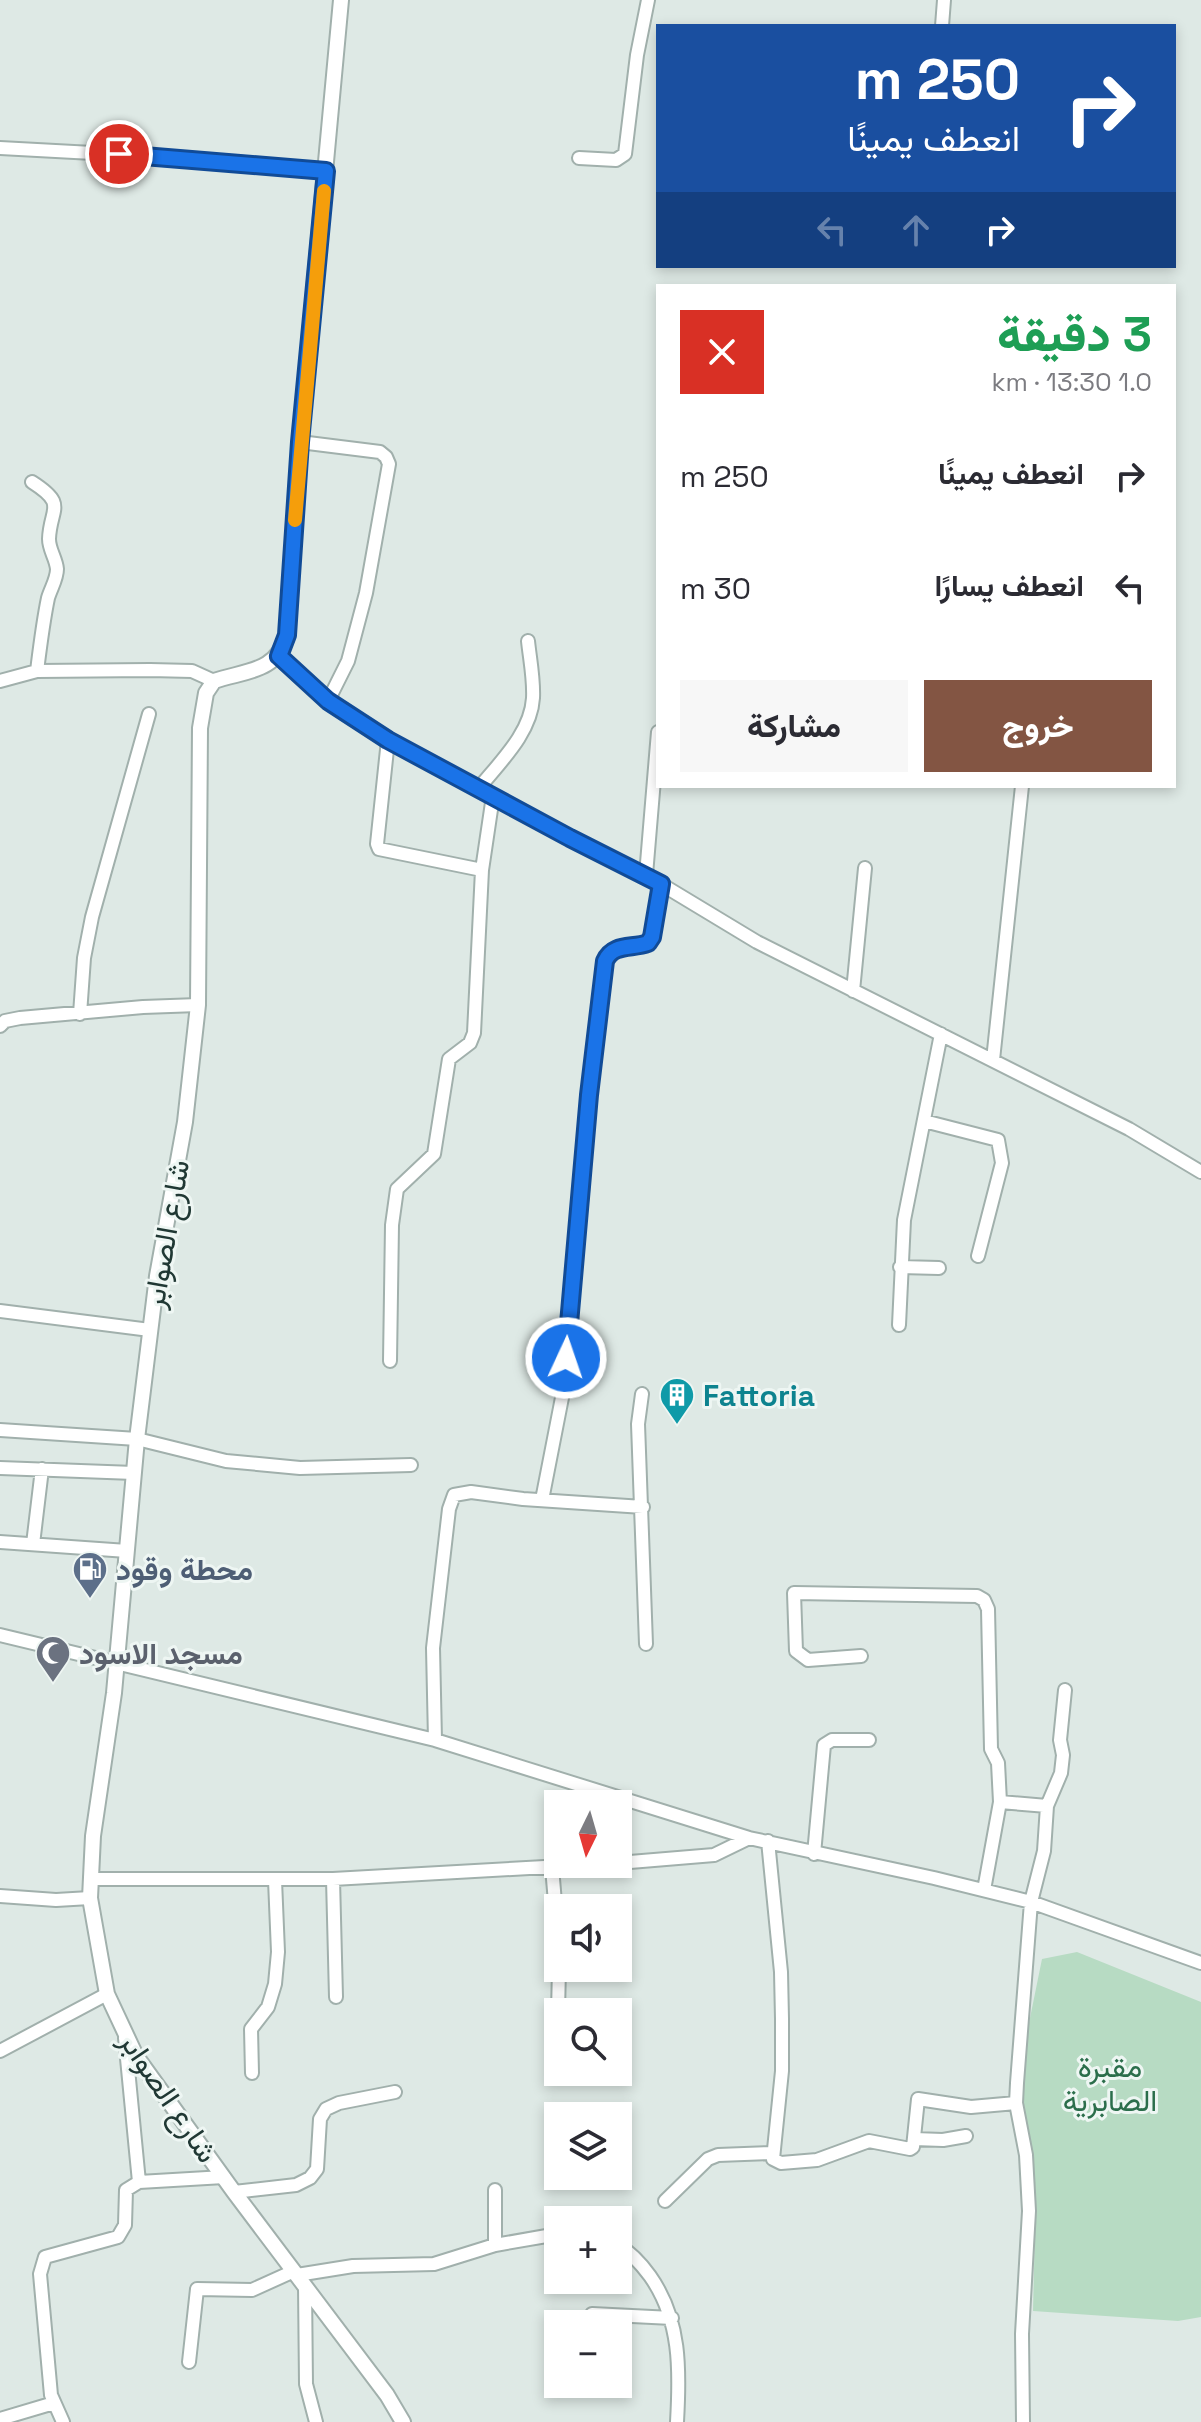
<!DOCTYPE html>
<html lang="ar">
<meta charset="utf-8">
<style>
:root{--surface:#fff;--page:#f7f7f7;--text:#2b2b33;--muted:#7c7c81;--accent:#835543}
body{margin:0;font-family:"Space Grotesk",Vazirmatn,sans-serif;background:var(--page);color:var(--text);direction:rtl;height:100vh;display:flex;flex-direction:column;font-size:30px;white-space:nowrap}
*{box-sizing:border-box;margin:0}
p{font-size:26px;color:var(--muted)}
.icon{flex:none;width:44px;height:44px;fill:none;stroke:currentColor;stroke-width:2;stroke-linecap:round;stroke-linejoin:round}
.map{position:relative;flex:1;overflow:hidden;direction:ltr}
.sheet{position:absolute;left:656px;top:284px;width:520px;height:504px;display:flex;flex-direction:column;background:var(--surface);border-radius:0px;box-shadow:0 4px 12px #0003;direction:rtl}
.sheet>*{flex:none}
.hud{position:absolute;left:656px;top:24px;width:520px;height:244px;border-radius:0px;box-shadow:0 4px 12px #0003;direction:rtl;background:#1a4fa0;color:#fff;overflow:hidden}
.needle{width:52px;rotate:185deg}
.fabs{position:absolute;left:544px;top:1790px;display:grid;gap:16px}
.fabs a{display:grid;place-items:center;width:88px;height:88px;border-radius:0px;background:var(--surface);box-shadow:0 4px 12px #0003;font-size:40px}
.pin{position:absolute;display:grid;place-items:center;width:68px;height:68px;color:#fff;margin:-34px;border:4px solid #fff;border-radius:50%;box-shadow:0 2px 8px #0007}
.me{position:absolute;width:88px;margin:-44px;rotate:3deg;stroke-linejoin:round;filter:drop-shadow(0 0 6px #0008)}
.turn{display:flex;align-items:center;gap:28px;height:168px;padding:0 24px;font-size:36px}
.turn .icon{width:104px;height:104px;stroke-width:2.5}
.turn b{display:block;font-size:56px;line-height:68px}
.lanes{display:flex;align-items:center;height:76px;padding:0 24px;background:#0003;justify-content:center;gap:40px;direction:ltr}
.lanes .off{opacity:.35}
.round{display:grid;place-items:center;flex:none;width:84px;height:84px;border-radius:0px;background:var(--page)}
.head{display:flex;align-items:center;justify-content:space-between;height:136px;padding:0 24px}
h1{font-size:48px;font-weight:800;line-height:60px;color:#1e9e55}
.cta{display:flex;gap:16px;margin-top:auto;padding:16px 24px}
.cta a{flex:1;height:92px;border-radius:0px;background:var(--accent);color:#fff;font-size:32px;font-weight:800;line-height:92px;text-align:center}
.cta a+a{background:var(--page);color:var(--text)}
ul{padding:0;list-style:none}
li{display:flex;align-items:center;gap:24px;height:112px;padding:0 24px}
li div{flex:1}
li b{display:block;font-size:30px}
li em{font-style:normal}
.map>svg:first-child{display:block}
</style>
<div class="map">
<svg width="1201" height="2422" viewBox="0 0 1201 2422">
<rect width="100%" height="100%" fill="#dee9e5"/>
<!-- green -->
<path fill="#b7dbc3" d="M1077,1952L1201,2002V2317L1178,2321L1033,2311L1035,2227L1032,2153L1016,2087L1042,1959Z"/>
<g fill="none" stroke-linecap="round" stroke-linejoin="round">
<!-- minor casing -->
<g stroke="#a1b0ac" stroke-width="16">
<path id="minor" d="M942,26L944,0
M0,148L148,156L326,171
M579,158L616,160L625,154L637,55L648,0
M300,442L380,452L386,457L389,464L366,593L348,661L328,701
M32,482C68,505 50,508 49,539C49,550 56,558 57,569C57,579 51,588 48,598C43,622 40,647 37,671
M279,656L328,701L388,740L570,838L646,875L757,942L1129,1129L1201,1172
M0,681L37,671L150,670L192,671L214,681
M388,740L377,844L379,849L482,870
M479,788C500,762 531,733 533,698C534,679 530,660 528,641
M646,875L658,732
M853,991L865,868
M80,1014L84,958L92,917L149,714
M0,1026L5,1021L20,1018L143,1007L198,1005
M993,1060L1022,786
M924,1121L998,1140L1002,1163L978,1256
M900,1267L939,1268
M0,1311L150,1330
M899,1325L904,1220L941,1034
M390,1361L392,1225L397,1189L434,1154L449,1059L470,1043L474,1033L482,870L493,796
M642,1394L638,1424L646,1644
M0,1430L137,1439L226,1461L300,1468L411,1465
M0,1468L134,1473
M542,1500L567,1372V1329L582,1193L586,1123L605,961C613,943 632,949 648,943L652,937L661,884
M0,1542L127,1551
M33,1544L42,1469
M0,1635L435,1740L749,1838L934,1878L1031,1902L1201,1963
M861,1656L808,1660L796,1651L794,1593L977,1596L984,1600L988,1609L991,1749L998,1763L1000,1802
M435,1740L433,1648L449,1509L454,1495L471,1492L523,1499L643,1507
M1047,1806L1061,1773L1063,1755L1060,1740L1065,1690
M768,1841L781,1972L782,2019V2071L773,2159L781,2163L817,2160L869,2141L910,2149L913,2147L918,2099L971,2107L1016,2103
M814,1854L824,1745L832,1740H869
M618,1863L714,1855L749,1838
M552,1867L558,1938
M90,1879H333L599,1864
M333,1879L336,1997
M984,1890L1000,1802L1047,1806L1044,1851L1031,1902L1017,2083L1016,2103L1026,2155L1029,2211L1022,2334L1023,2422
M0,1896L56,1900L90,1898
M558,2012L559,1968
M558,2028V2023
M125,2038L139,2182
M0,2051L107,1994
M252,2073L251,2029L268,2007L275,1984L278,1952L275,1880
M914,2139L943,2140L966,2136
M495,2190V2245
M234,2192L296,2185L310,2178L317,2169L320,2119L326,2109L339,2103L395,2092
M665,2201L708,2159L718,2155L772,2153
M618,2245C630,2252 642,2265 650,2276C681,2320 680,2370 677,2422
M297,2275L353,2266L434,2264L495,2245L558,2234
M305,2286L306,2384L316,2422
M592,2314L672,2318
M189,2362L197,2289L252,2290L294,2271
M0,2419L54,2403
M63,2422L51,2395L40,2274L45,2257L118,2237L125,2225L126,2190L139,2182L224,2177"/>
</g>
<!-- tertiary casing -->
<g stroke="#a1b0ac" stroke-width="18">
<path id="tertiary" d="M341,0L300,442L287,635C276,673 247,670 214,681L206,693L200,728L198,1005L185,1122L157,1276L137,1439L114,1693L93,1836L90,1898L107,1994L136,2056L234,2192L387,2395L403,2422"/>
</g>
<!-- minor -->
<use href="#minor" stroke="#fff" stroke-width="12"/>
<!-- tertiary -->
<use href="#tertiary" stroke="#fff" stroke-width="14"/>
</g>
<g fill="none" stroke-linecap="round" stroke-linejoin="round">
<!-- route casing -->
<g stroke="#114b97" stroke-width="20">
<path id="route" d="M119,154L326,171L300,442L287,635L279,656L328,701L388,740L570,838L661,884L652,937L648,943C632,949 613,943 605,961L589,1095L566,1358"/>
</g>
<!-- route -->
<use href="#route" stroke="#1a73e8" stroke-width="14"/>
<!-- slow -->
<path stroke="#f59e0b" stroke-width="14" d="M295,520L324,191"/>
</g>
<!-- icons -->
<defs>
<g id="building-pin" transform="scale(1.8)"><path d="M0 17L-7.5 6A9.5 9.5 0 1 1 7.5 6Z" fill="#0f9aa8" stroke="#eef6f3"/><path d="M-4-6H4V6H1V3H-1V6H-4ZM-2.5-4.3h1.7v1.8h-1.7ZM.8-4.3h1.7v1.8H.8ZM-2.5-1h1.7V.8h-1.7ZM.8-1h1.7V.8H.8Z" fill="#fff"/></g>
<g id="fuel-pin" transform="scale(1.8)"><path d="M0 17L-7.5 6A9.5 9.5 0 1 1 7.5 6Z" fill="#5c6f8a" stroke="#eef6f3"/><path d="M-5.5-6h7V0h2V4h1.3V-2.5L3-4.5l.8-.8L6-3V5H2.5V1h-1V6h-7ZM-4.2-4.7v3.2H.2V-4.7Z" fill="#fff"/></g>
<g id="mosque-pin" transform="scale(1.8)"><path d="M0 17L-7.5 6A9.5 9.5 0 1 1 7.5 6Z" fill="#6b7280" stroke="#eef6f3"/><path d="M3.5-4.9A6 6 0 1 0 3.5 4.9A5 5 0 1 1 3.5-4.9Z" fill="#fff"/></g>
</defs>
<g fill-rule="evenodd">
<use href="#building-pin" x="677" y="1395"/>
<use href="#fuel-pin" x="90" y="1569"/>
<use href="#mosque-pin" x="53" y="1653"/>
</g>
<g text-anchor="middle" dominant-baseline="central" stroke-width="6" stroke-linejoin="round" paint-order="stroke">
<!-- street labels -->
<g font-size="30" fill="#203834" stroke="#eef6f3">
<text transform="translate(166 1234) rotate(-80)">شارع الصوابر</text>
<text transform="translate(169 2097) rotate(56)">شارع الصوابر</text>
</g>
<!-- culture labels -->
<g font-size="30" font-weight="bold" fill="#0d838f" stroke="#eef6f3" text-anchor="start">
<text x="703" y="1395">Fattoria</text>
</g>
<!-- service labels -->
<g font-size="30" font-weight="bold" fill="#4e5e75" stroke="#eef6f3" text-anchor="start">
<text x="116" y="1569">محطة وقود</text>
</g>
<!-- worship labels -->
<g font-size="30" font-weight="bold" fill="#5b616d" stroke="#eef6f3" text-anchor="start">
<text x="79" y="1653">مسجد الاسود</text>
</g>
<!-- park labels -->
<g font-size="30" fill="#2b6e4b" stroke="#eef6f3">
<text x="1110" y="2066">مقبرة<tspan x="1110" dy="34">الصابرية</tspan></text>
</g>
</g>
</svg>
<div class="fabs">
<a><svg class="needle" viewBox="-14 -14 28 28"><path d="M0-13l5 13h-10z" fill="#e53935"/><path d="M0 13l5-13h-10z" fill="#7c7c81"/></svg></a>
<a><svg class="icon" aria-label="sound" viewBox="0 0 24 24"><path d="M4 9h4l5-4v14l-5-4H4zM17 9q2 3 0 6"/></svg></a>
<a><svg class="icon" aria-label="search" viewBox="0 0 24 24"><circle cx="10" cy="10" r="6"/><path d="M15 15l6 6"/></svg></a>
<a><svg class="icon" aria-label="layers" viewBox="0 0 24 24"><path d="M12 4l9 5-9 5-9-5zM3 14l9 5 9-5"/></svg></a>
<a>+</a>
<a>−</a>
</div>
<div class="pin" style="left:119px;top:154px;background:#d93025"><svg class="icon" aria-label="arrive" viewBox="0 0 24 24"><path d="M6 21V4h12l-3 4 3 4H6"/></svg></div>
<svg class="me" style="left:566px;top:1358px" viewBox="-20 -20 40 40"><circle r="17" fill="#1a73e8" stroke="#fff" stroke-width="3"/><path d="M0-11L8 9 0 5-8 9z" fill="#fff"/></svg>
<div class="hud">
<div class="turn"><svg class="icon" aria-label="right" viewBox="0 0 24 24"><path d="M7 20v-9h11M14 6l5 5-5 5"/></svg><div><b>250 m</b>انعطف يمينًا</div></div>
<div class="lanes"><svg class="icon off" aria-label="left" viewBox="0 0 24 24"><path d="M17 20v-9H6M10 6l-5 5 5 5"/></svg><svg class="icon off" aria-label="ahead" viewBox="0 0 24 24"><path d="M12 20V5M6 11l6-6 6 6"/></svg><svg class="icon" aria-label="right" viewBox="0 0 24 24"><path d="M7 20v-9h11M14 6l5 5-5 5"/></svg></div>
</div>
<section class="sheet">
<div class="head"><div><h1>3 دقيقة</h1><p>1.0 km · 13:30</p></div><a class="round" style="background:#d93025;color:#fff"><svg class="icon" aria-label="close" viewBox="0 0 24 24"><path d="M6 6l12 12M18 6L6 18"/></svg></a></div>
<ul>
<li><svg class="icon" aria-label="right" viewBox="0 0 24 24"><path d="M7 20v-9h11M14 6l5 5-5 5"/></svg><div><b>انعطف يمينًا</b></div><em>250 m</em></li>
<li><svg class="icon" aria-label="left" viewBox="0 0 24 24"><path d="M17 20v-9H6M10 6l-5 5 5 5"/></svg><div><b>انعطف يسارًا</b></div><em>30 m</em></li>
</ul>
<div class="cta"><a>خروج</a><a>مشاركة</a></div>
</section>
</div>
